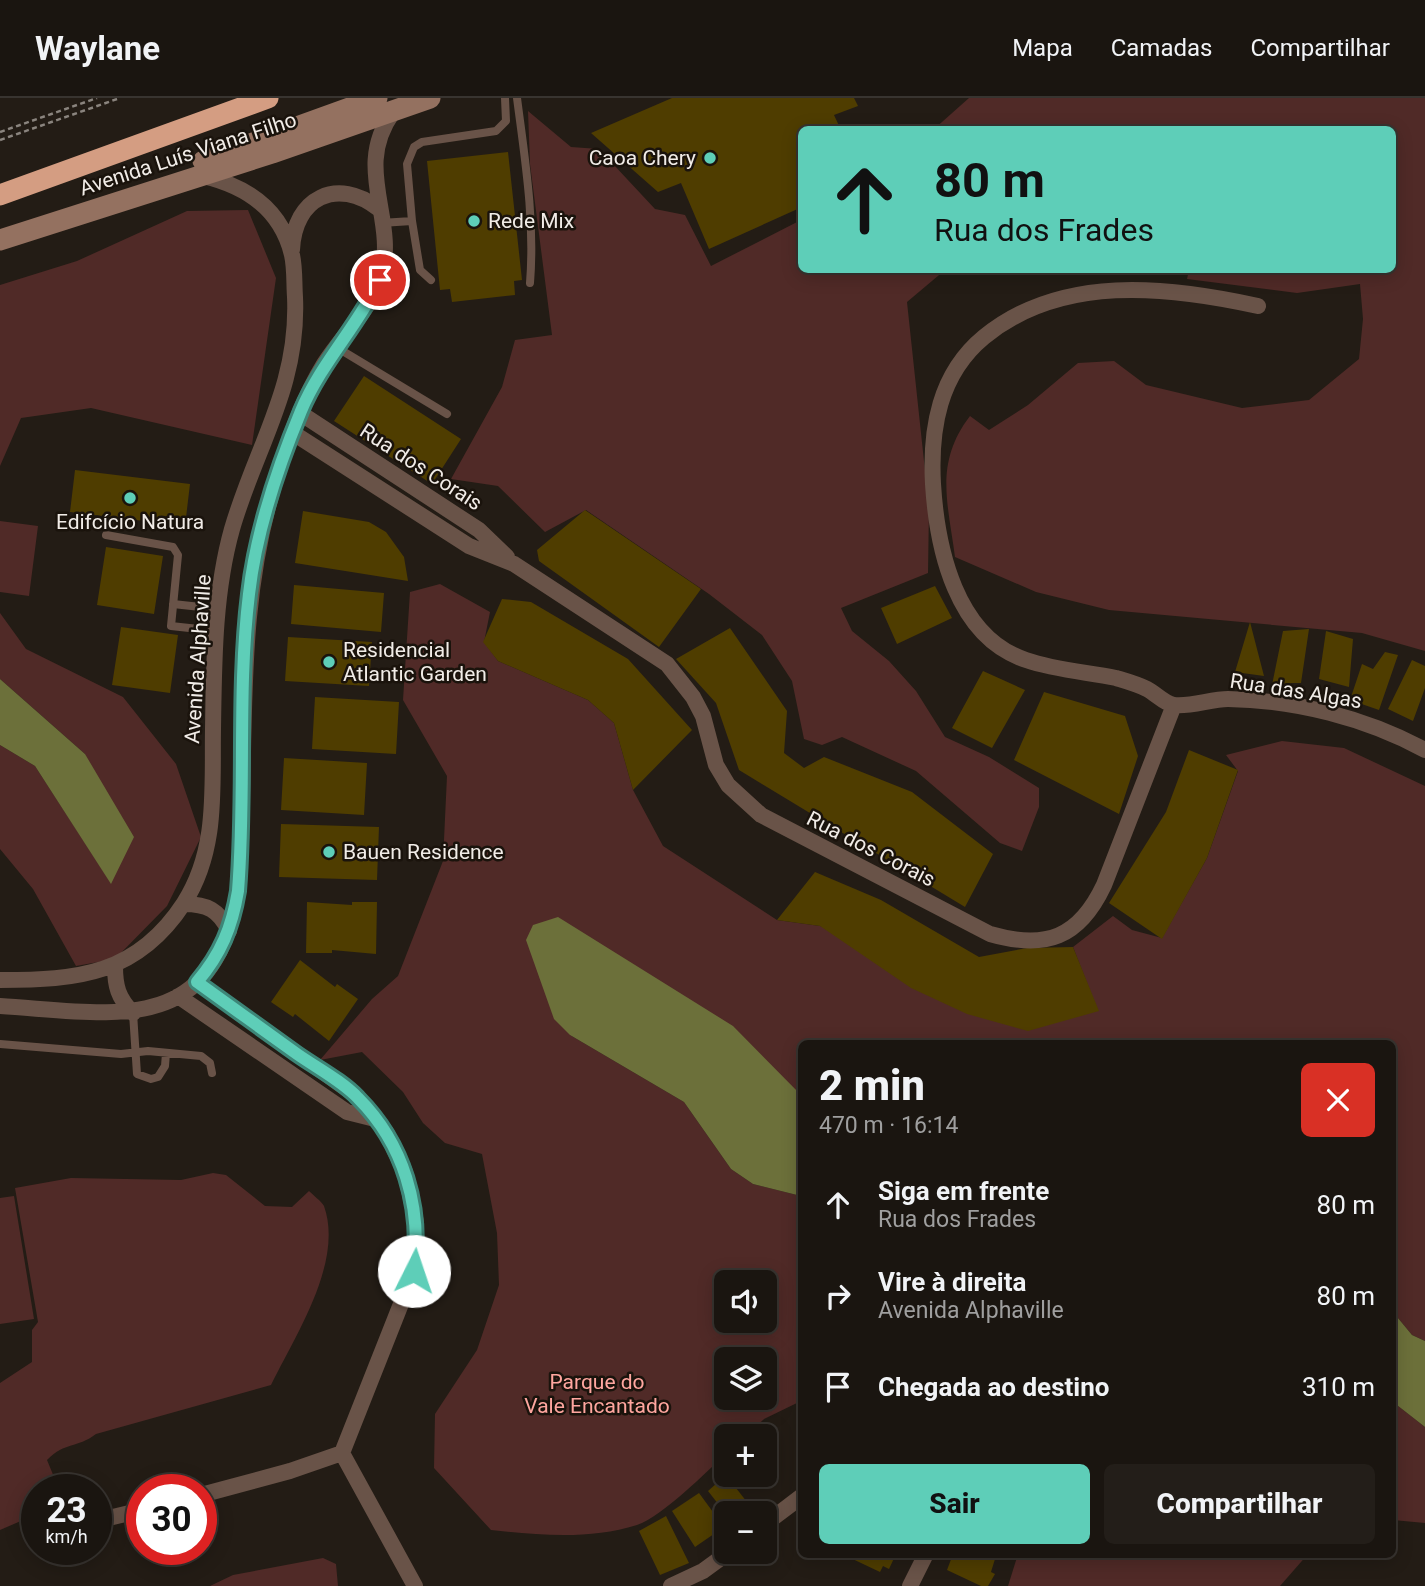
<!DOCTYPE html>
<html lang="pt">
<meta charset="utf-8">
<style>
:root{--surface:#1a1510;--page:#231e19;--text:#f1f3f6;--muted:#9f9f9f;--line:#383430;--accent:#5eceb8}
body{margin:0;font-family:Roboto,sans-serif;background:var(--page);color:var(--text);height:100vh;display:flex;flex-direction:column;font-size:26px;white-space:nowrap}
*{box-sizing:border-box;margin:0}
p{font-size:23px;color:var(--muted)}
.icon{flex:none;width:38px;height:38px;fill:none;stroke:currentColor;stroke-width:2;stroke-linecap:round;stroke-linejoin:round}
.map{position:relative;flex:1;overflow:hidden}
.details{position:absolute;left:798px;top:942px;width:598px;height:518px;display:flex;flex-direction:column;background:var(--surface);border-radius:10px;box-shadow:0 4px 18px #0003,0 0 0 2px var(--line)}
.details>*{flex:none}
.hud{position:absolute;left:798px;top:28px;width:598px;height:147px;border-radius:10px;box-shadow:0 4px 18px #0003,0 0 0 2px var(--line);background:#5eceb8;color:#111;overflow:hidden}
.buttons{position:absolute;left:714px;top:1172px;display:grid;gap:14px}
.buttons a{display:grid;place-items:center;width:63px;height:63px;border-radius:10px;background:var(--surface);box-shadow:0 4px 18px #0003,0 0 0 2px var(--line);font-size:35px}
.speed{position:absolute;left:21px;top:1376px;display:flex;gap:14px;font-size:35px;font-weight:700;text-align:center}
.speed>*{display:grid;place-content:center;width:91px;height:91px;border-radius:50%;background:var(--surface);box-shadow:0 4px 18px #0003,0 0 0 2px var(--line);line-height:1}
.speed small{font-size:18px;font-weight:400}
.speed .limit{border:10px solid #d22;background:#fff;color:#111}
.pin{position:absolute;display:grid;place-items:center;width:60px;height:60px;color:#fff;margin:-30px;border:4px solid #fff;border-radius:50%;box-shadow:0 2px 7px #0007}
.me{position:absolute;width:77px;margin:-38px;rotate:4deg;stroke-linejoin:round;filter:drop-shadow(0 0 5px #0008)}
.turn{display:flex;align-items:center;gap:24px;height:147px;padding:0 21px;font-size:32px}
.turn .icon{width:91px;height:91px;stroke-width:2.5}
.turn b{display:block;font-size:49px;line-height:60px}
.round{display:grid;place-items:center;flex:none;width:74px;height:74px;border-radius:10px;background:var(--page)}
.summary{display:flex;align-items:center;justify-content:space-between;height:119px;padding:0 21px}
h1{font-size:42px;font-weight:800;line-height:52px}
.action{display:flex;gap:14px;margin-top:auto;padding:14px 21px}
.action a{flex:1;height:80px;border-radius:10px;background:var(--accent);color:#111;font-size:28px;font-weight:800;line-height:80px;text-align:center}
.action a+a{background:var(--page);color:var(--text)}
ul{padding:0;list-style:none}
li{display:flex;align-items:center;gap:21px;height:91px;padding:0 21px}
li div{flex:1}
li b{display:block;font-size:26px}
li em{font-style:normal}
header{display:flex;align-items:center;gap:42px;box-sizing:border-box;height:98px;padding:0 35px;background:var(--surface);border-bottom:2px solid var(--line)}
header strong{font-size:33px}
nav{display:flex;gap:38px;margin-inline-start:auto;font-size:24px}
.map>svg:first-child{display:block}
</style>
<header>
<strong>Waylane</strong>
<nav><a>Mapa</a><a>Camadas</a><a>Compartilhar</a></nav>
</header>
<div class="map">
<svg width="1425" height="1488" viewBox="0 0 1425 1488">
<rect width="100%" height="100%" fill="#231c15"/>
<!-- green -->
<path fill="#502a27" fill-rule="evenodd" d="M969,0H1425V553L1362,535L1109,512L1036,494L955,459C948,405 934,365 970,318L989,332L1028,307L1078,265L1114,263L1146,287L1242,310L1309,302L1359,261L1363,221L1360,186L1297,195L1187,181L1189,172H1393V32H933Z
M528,13L571,49L599,51L655,111L685,117L711,168L801,122L802,172H945L907,204L929,410L928,475L841,510L852,533L889,563L916,593L945,639L989,659L1039,690V709L1022,753L1000,745L916,673L842,639L822,647L804,641L792,583L762,537L709,496L586,412L545,434L498,388L451,381L502,289L515,242L552,237L530,66Z
M248,112L276,180L252,347L91,310L21,320L0,368V187L77,163L187,113Z
M0,423L38,428L29,498L0,494Z
M440,486L490,514L484,544L498,563L588,602L614,625L633,692L663,748L777,822L820,828L1098,913L1073,849L1113,818L1132,832L1162,840L1207,760L1238,673L1226,657L1282,643L1344,650L1425,688V1243L1412,1237L1393,1214V945H802L801,997L570,937L684,1004L731,1071L753,1086L801,1098V1303L764,1321L745,1339H726V1356C705,1375 663,1418 637,1427C590,1442 538,1437 491,1432L434,1370L435,1316L477,1252L499,1187L497,1135L482,1056L445,1045L423,1025L403,994L362,954L320,962L372,901L398,878L443,763L447,678L403,602L410,494ZM726,1185H765V1223H726ZM726,1262H765V1300H726Z
M0,515L26,551L123,599L176,666L201,739L167,808L115,861L76,868L33,791L0,751V647L35,668L111,785L85,656L0,581Z
M213,1075L226,1077L265,1108L292,1109L309,1093C313,1097 321,1103 324,1108C344,1164 295,1238 271,1287L96,1336C76,1351 66,1343 47,1362L59,1391H37V1416L0,1432V1285L32,1264V1232L38,1224L15,1090L71,1080L181,1082Z
M14,1098L34,1221L0,1226V1100Z
M1393,1304L1425,1329V1425L1393,1422Z
M1018,1456H1308L1280,1488H1008Z
M323,1460L336,1466L338,1488H210L233,1477Z"/>
<!-- water -->
<path fill="#6c703a" d="M0,581L85,656L134,739L111,786L35,668L0,647Z
M558,819L733,928L801,997V1098L753,1086L731,1071L684,1004L570,937L554,921L526,842L533,827Z
M1393,1214L1412,1237L1425,1243V1329L1393,1304Z"/>
<!-- building -->
<path fill="#4f3d00" d="M672,0H854L858,8L834,17L841,32H802V109L709,151L681,85L658,94L591,35Z
M508,54L522,182L514,183L515,197L452,204L450,191L440,192L427,63Z
M364,278L461,341L432,386L334,323Z
M75,372L190,386L185,428L70,414Z
M585,412L701,491L659,549L539,463L537,452Z
M303,413L369,424L386,434L404,459L408,483L295,465Z
M106,449L163,458L154,516L97,507Z
M294,487L384,495L381,534L291,526Z
M935,488L952,520L897,546L881,510Z
M502,501L531,504L628,561L692,632L633,692L614,625L588,602L498,563L483,544Z
M1250,524L1264,578L1235,574Z
M121,529L178,537L170,595L112,587Z
M730,530L787,613L784,655L804,670L824,659L912,694L993,756L965,809L739,672L716,605L676,561Z
M1309,531L1301,585H1291L1286,592L1272,587L1283,533Z
M1326,533L1353,541L1349,589L1319,581Z
M288,539L372,544L369,588L285,583Z
M1385,554L1398,557L1379,612L1350,602L1362,566L1373,571Z
M1412,562L1425,568V590L1413,623L1388,611Z
M983,573L1025,592L992,650L952,630Z
M1044,594L1125,618L1138,658L1119,716L1014,662Z
M315,599L399,604L396,656L312,651Z
M1189,652L1238,672L1207,760L1162,841L1109,805L1166,714Z
M284,660L367,665L364,717L281,712Z
M281,726L379,729L377,782L279,779Z
M815,774L881,802L979,859L1027,850L1073,849L1099,913L1028,933L967,916L911,890L820,828L777,822Z
M307,804L352,807V804H377L376,856L332,852V855H306Z
M300,862L335,889L337,886L358,901L329,943L295,916L293,919L271,904Z
M726,1377L750,1408L739,1416H726L708,1393Z
M699,1395L724,1429L695,1449L672,1413Z
M666,1418L689,1465L660,1477L639,1433Z
M842,1456H896L889,1471L883,1468L880,1474Z
M953,1456H981L995,1461L991,1474L995,1476L988,1488H981L947,1472Z"/>
<g fill="none" stroke-linecap="round" stroke-linejoin="round">
<!-- path -->
<path stroke="#8a847e" stroke-width="2.5" stroke-dasharray="5 3.5" stroke-linecap="butt" d="M0,34L97,0
M0,42L120,0"/>
<!-- lane -->
<path stroke="#695348" stroke-width="8" d="M517,0C525,62 535,122 530,185
M412,123L420,172L431,182
M381,125L412,123L407,66L414,49L422,44L496,33L506,23L505,0
M336,249L447,316
M106,437L173,449L178,457L171,528L217,533
M173,506L219,511
M133,915L137,976L151,981L158,979L165,968L166,955
M0,946L121,956L148,953L201,958L210,965L212,975"/>
<!-- street -->
<path stroke="#695348" stroke-width="16" d="M292,152C294,100 337,78 379,111
M1258,208C1167,188 1061,176 984,239C939,276 930,331 933,386C937,451 956,539 1026,562C1055,572 1086,574 1116,580C1126,583 1137,586 1147,591C1155,595 1165,606 1174,607C1191,609 1211,601 1228,601C1295,602 1366,620 1425,652
M300,315L479,432L507,459
M293,335L469,448L514,466L667,566L693,599L703,618L716,667L728,687L761,717L990,836C1046,852 1079,840 1104,787L1174,607
M184,806C207,806 219,812 229,833
M115,868C115,888 118,900 133,915
M0,882C78,882 137,877 184,805C218,752 212,691 213,631C214,565 214,495 232,431C256,348 299,289 295,199C294,186 295,170 292,157C281,111 246,88 203,78
M197,884L358,999L386,1034L405,1074L416,1124L414,1173L342,1355L415,1488
M178,898L347,1014L375,1021
M0,908C114,915 213,941 238,793C249,651 232,516 277,378C289,341 303,300 324,266C342,237 372,211 381,178C398,120 352,71 393,14
M201,1397L290,1373L342,1355
M96,1423L142,1412
M765,1426L802,1398
M671,1488L703,1473L729,1454
M910,1488L926,1456"/>
<!-- secondary -->
<path stroke="#947160" stroke-width="21" d="M203,63L377,0
M0,142L272,55L430,0"/>
<!-- highway -->
<path stroke="#d49d82" stroke-width="21" d="M0,97L268,0"/>
</g>
<g fill="none" stroke-linecap="round" stroke-linejoin="round">
<!-- route casing -->
<g stroke="#3d8678" stroke-width="18">
<path id="route" d="M380,182C357,229 321,265 301,313C277,371 256,434 249,496C237,594 246,694 238,793C232,829 221,856 197,884C230,908 264,932 297,956C317,970 342,983 358,1000C404,1046 422,1109 414,1173"/>
</g>
<!-- route -->
<use href="#route" stroke="#5eceb8" stroke-width="12"/>
</g>
<!-- markers -->
<g fill="#5eceb8" stroke="#1a130c" stroke-width="2.5">
<circle cx="710" cy="60" r="7"/>
<circle cx="474" cy="123" r="7"/>
<circle cx="130" cy="400" r="7"/>
<circle cx="329" cy="564" r="7"/>
<circle cx="329" cy="754" r="7"/>
</g>
<g text-anchor="middle" dominant-baseline="central" stroke-width="5" stroke-linejoin="round" paint-order="stroke">
<!-- street labels -->
<g font-size="21" fill="#f1ece7" stroke="#1a130c">
<text transform="translate(188 56) rotate(-18)">Avenida Luís Viana Filho</text>
<text transform="translate(421 369) rotate(33)">Rua dos Corais</text>
<text transform="translate(198 561) rotate(-86)">Avenida Alphaville</text>
<text transform="translate(1296 593) rotate(9)">Rua das Algas</text>
<text transform="translate(871 751) rotate(27)">Rua dos Corais</text>
</g>
<!-- poi labels -->
<g font-size="21" fill="#f1ece7" stroke="#1a130c" text-anchor="start">
<text x="696" y="60" text-anchor="end">Caoa Chery</text>
<text x="488" y="123">Rede Mix</text>
<text x="130" y="424" text-anchor="middle">Edifcício Natura</text>
<text x="343" y="552">Residencial<tspan x="343" dy="24">Atlantic Garden</tspan></text>
<text x="343" y="754">Bauen Residence</text>
</g>
<!-- park labels -->
<g font-size="21" fill="#ffa69f" stroke="#1a130c">
<text x="597" y="1284">Parque do<tspan x="597" dy="24">Vale Encantado</tspan></text>
</g>
</g>
</svg>
<div class="buttons">
<a><svg class="icon" aria-label="sound" viewBox="0 0 24 24"><path d="M4 9h4l5-4v14l-5-4H4zM17 9q2 3 0 6"/></svg></a>
<a><svg class="icon" aria-label="layers" viewBox="0 0 24 24"><path d="M12 4l9 5-9 5-9-5zM3 14l9 5 9-5"/></svg></a>
<a>+</a>
<a>−</a>
</div>
<div class="speed"><div>23<small>km/h</small></div><div class="limit">30</div></div>
<div class="pin" style="left:380px;top:182px;background:#d93025"><svg class="icon" aria-label="arrive" viewBox="0 0 24 24"><path d="M6 21V4h12l-3 4 3 4H6"/></svg></div>
<svg class="me" style="left:414px;top:1173px" viewBox="-20 -20 40 40"><circle r="19" fill="#fff"/><path d="M0-13L10 11 0 6-10 11z" fill="#5eceb8"/></svg>
<div class="hud">
<div class="turn"><svg class="icon" aria-label="ahead" viewBox="0 0 24 24"><path d="M12 20V5M6 11l6-6 6 6"/></svg><div><b>80 m</b>Rua dos Frades</div></div>
</div>
<section class="details">
<div class="summary"><div><h1>2 min</h1><p>470 m · 16:14</p></div><a class="round" style="background:#d93025;color:#fff"><svg class="icon" aria-label="close" viewBox="0 0 24 24"><path d="M6 6l12 12M18 6L6 18"/></svg></a></div>
<ul>
<li><svg class="icon" aria-label="ahead" viewBox="0 0 24 24"><path d="M12 20V5M6 11l6-6 6 6"/></svg><div><b>Siga em frente</b><p>Rua dos Frades</p></div><em>80 m</em></li>
<li><svg class="icon" aria-label="right" viewBox="0 0 24 24"><path d="M7 20v-9h11M14 6l5 5-5 5"/></svg><div><b>Vire à direita</b><p>Avenida Alphaville</p></div><em>80 m</em></li>
<li><svg class="icon" aria-label="arrive" viewBox="0 0 24 24"><path d="M6 21V4h12l-3 4 3 4H6"/></svg><div><b>Chegada ao destino</b></div><em>310 m</em></li>
</ul>
<div class="action"><a>Sair</a><a>Compartilhar</a></div>
</section>
</div>
